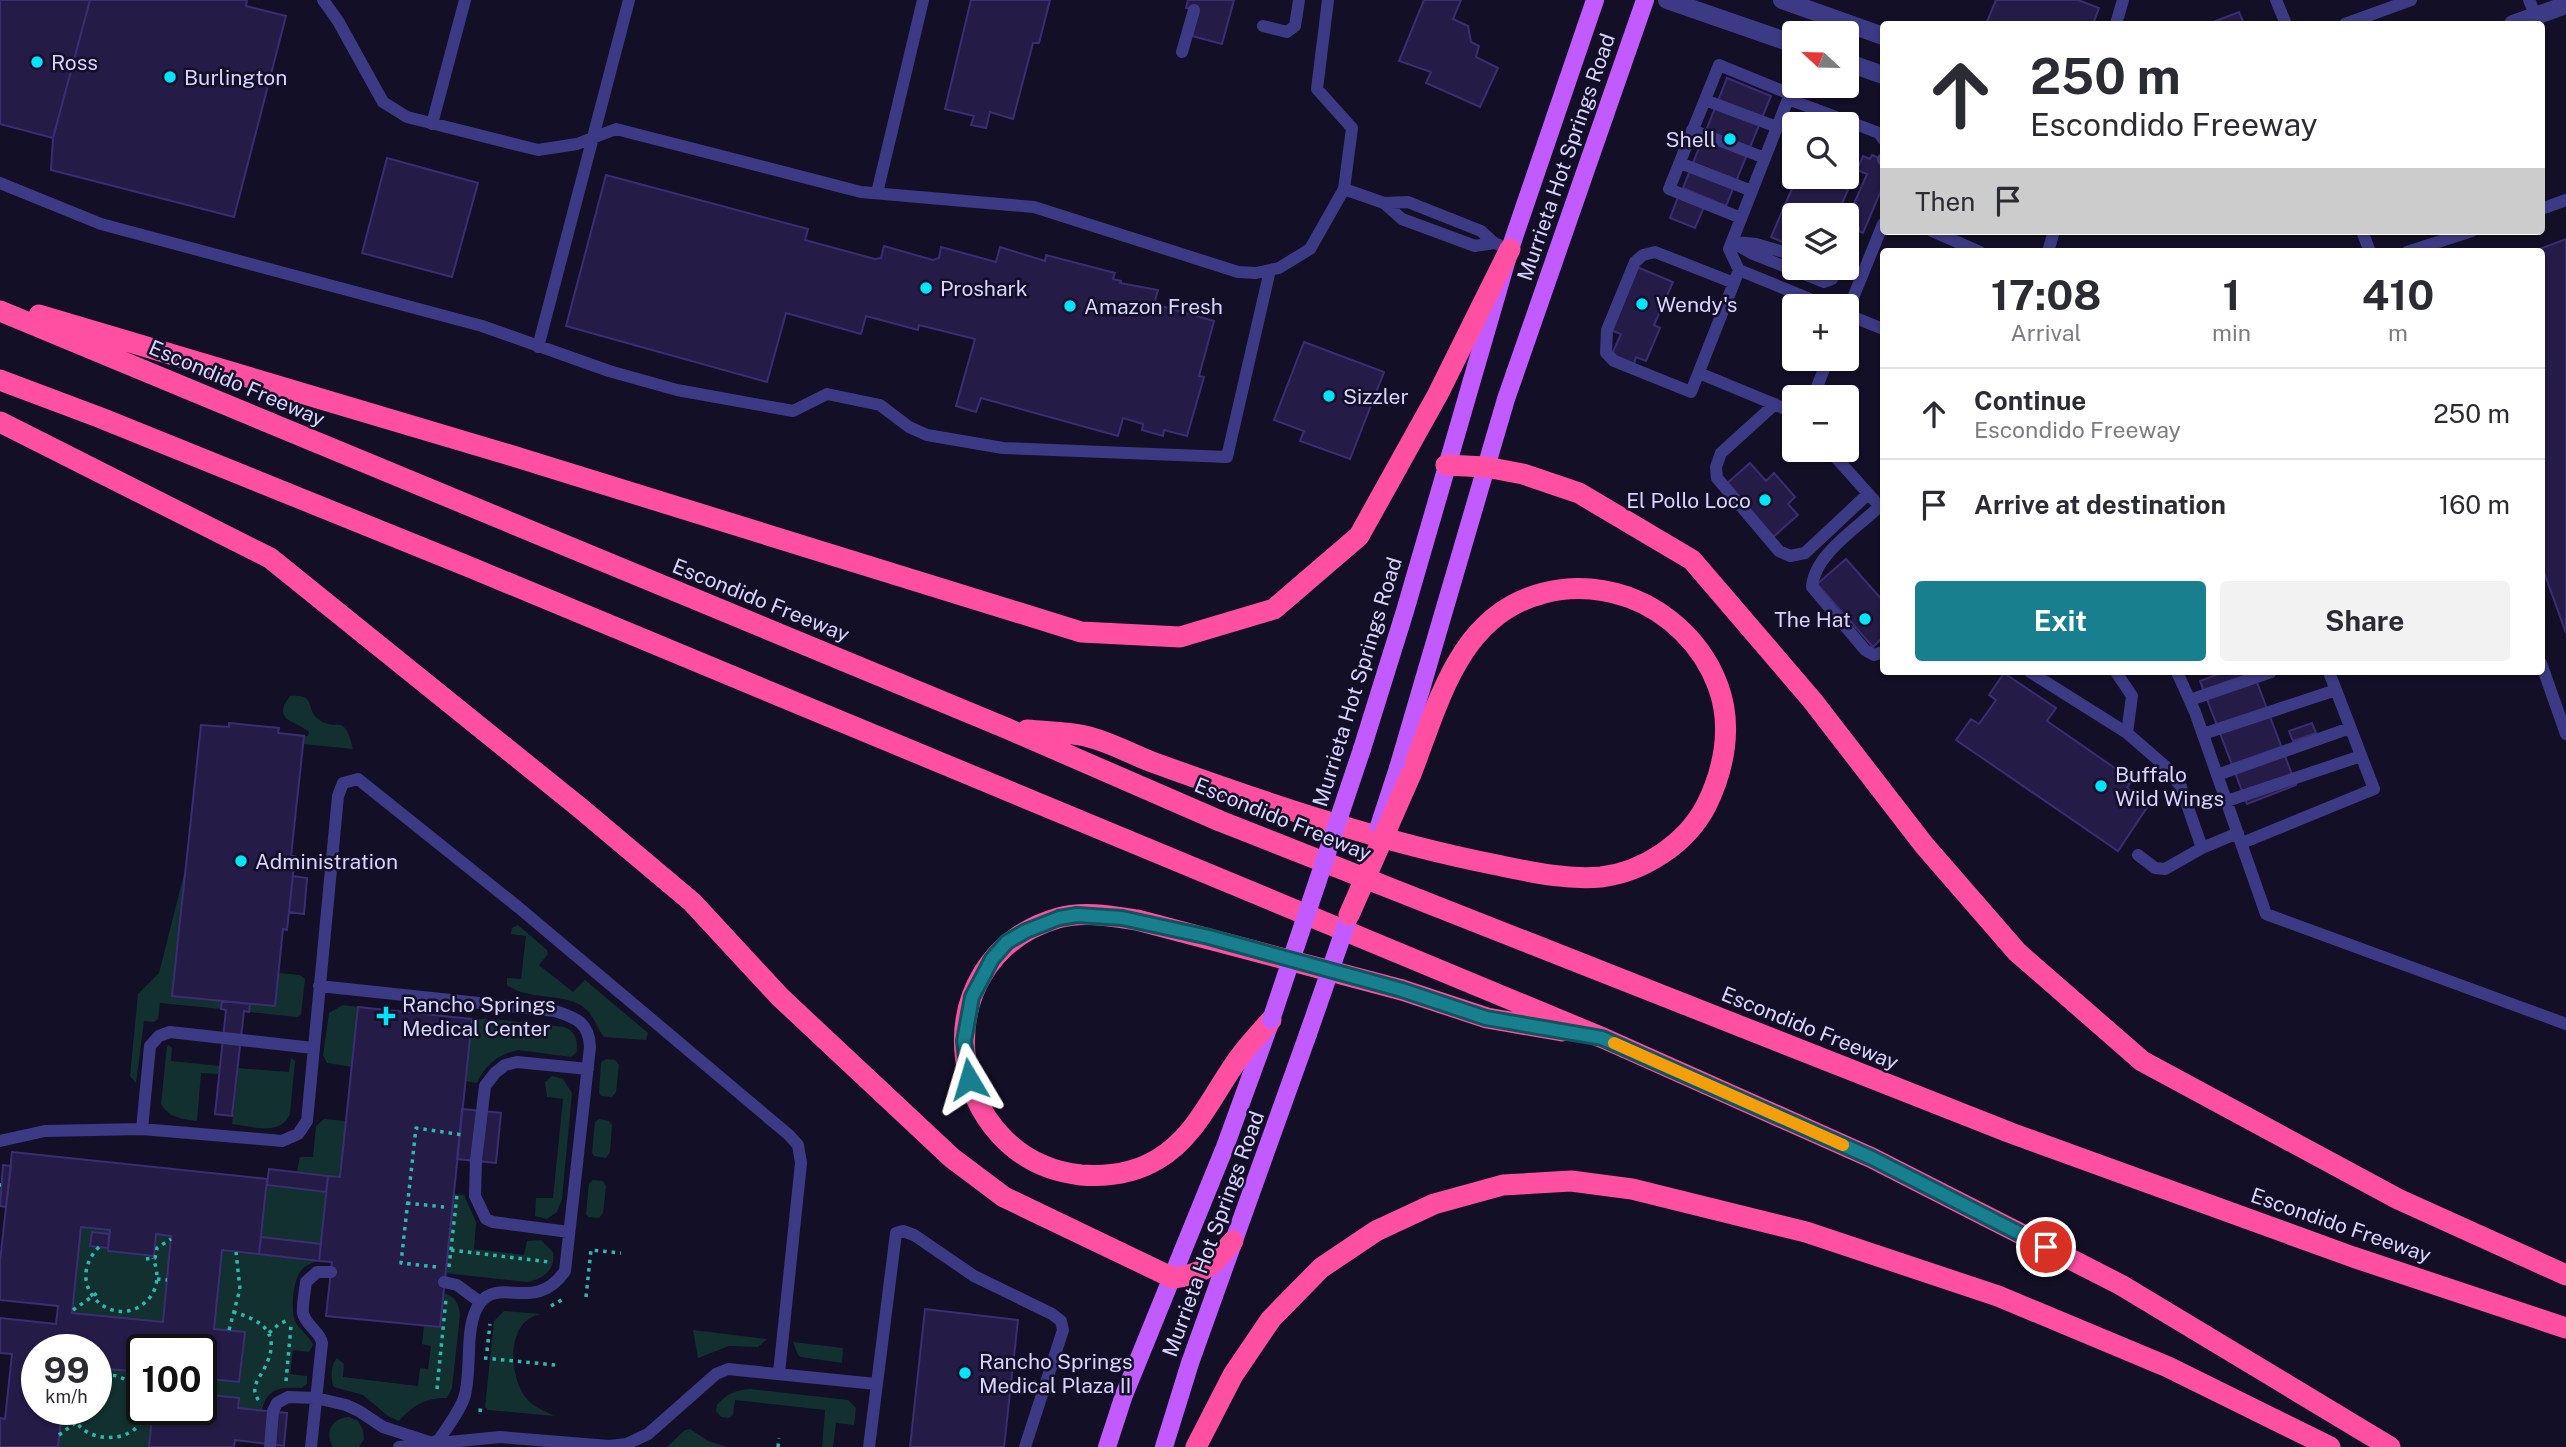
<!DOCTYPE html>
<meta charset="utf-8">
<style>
:root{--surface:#fff;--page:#f2f2f3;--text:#2b2b33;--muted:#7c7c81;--line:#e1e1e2;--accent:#187f8f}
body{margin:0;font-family:"Public Sans",sans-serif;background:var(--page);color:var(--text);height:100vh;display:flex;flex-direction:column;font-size:26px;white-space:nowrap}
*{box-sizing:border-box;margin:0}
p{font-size:23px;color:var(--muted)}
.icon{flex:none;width:38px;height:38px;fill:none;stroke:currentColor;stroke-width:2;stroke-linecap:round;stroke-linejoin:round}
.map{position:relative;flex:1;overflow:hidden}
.sheet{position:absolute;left:1880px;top:248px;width:665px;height:427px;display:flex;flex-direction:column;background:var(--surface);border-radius:7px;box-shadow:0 2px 5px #0004}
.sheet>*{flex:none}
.hud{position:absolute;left:1880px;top:21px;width:665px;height:214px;border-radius:7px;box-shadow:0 2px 5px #0004;background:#fff;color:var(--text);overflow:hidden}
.needle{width:46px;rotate:292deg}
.tools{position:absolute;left:1782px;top:21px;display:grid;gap:14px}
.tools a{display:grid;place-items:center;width:77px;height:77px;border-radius:7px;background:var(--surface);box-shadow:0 2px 5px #0004;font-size:35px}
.speed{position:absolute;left:21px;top:1334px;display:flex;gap:14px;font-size:35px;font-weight:700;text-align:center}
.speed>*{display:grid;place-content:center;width:91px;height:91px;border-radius:50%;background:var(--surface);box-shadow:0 2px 5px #0004;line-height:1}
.speed small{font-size:18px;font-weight:400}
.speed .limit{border:4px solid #111;border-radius:10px;background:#fff;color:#111}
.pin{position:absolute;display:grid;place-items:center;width:60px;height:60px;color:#fff;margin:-30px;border:4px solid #fff;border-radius:50%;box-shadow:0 2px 7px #0007}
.me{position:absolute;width:77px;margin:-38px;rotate:353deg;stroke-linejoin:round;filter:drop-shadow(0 0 5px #0008)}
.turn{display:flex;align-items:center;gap:24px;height:147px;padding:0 35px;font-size:32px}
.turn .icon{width:91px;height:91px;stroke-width:2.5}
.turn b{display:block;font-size:49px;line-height:60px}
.then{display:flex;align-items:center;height:66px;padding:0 35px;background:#0003;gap:14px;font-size:26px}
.eta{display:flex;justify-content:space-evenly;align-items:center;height:119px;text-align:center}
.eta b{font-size:42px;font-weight:700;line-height:49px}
.cta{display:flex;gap:14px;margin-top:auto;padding:14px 35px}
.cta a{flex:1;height:80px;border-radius:7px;background:var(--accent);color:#fff;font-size:28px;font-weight:700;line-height:80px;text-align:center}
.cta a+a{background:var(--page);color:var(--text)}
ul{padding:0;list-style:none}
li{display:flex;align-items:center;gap:21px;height:91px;padding:0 35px;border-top:2px solid var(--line)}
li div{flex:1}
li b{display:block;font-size:26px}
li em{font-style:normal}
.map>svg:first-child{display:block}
</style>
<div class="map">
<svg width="2566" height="1447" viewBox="0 0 2566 1447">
<rect width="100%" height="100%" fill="#130f26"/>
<!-- green -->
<path fill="#12302f" d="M290,696C317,694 305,708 318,719C338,734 344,710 353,749L303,744L304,736H308L309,732C295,720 271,721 290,696Z
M186,866L172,995L222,1001L221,1009L160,1003L158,1019L154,1022L144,1021L136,1083L130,1076L138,994L159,973Z
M518,925L547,950L548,954L539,965L573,992L585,980L648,1033L646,1040L604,1037C596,1027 594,1014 582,1006C559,992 530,1001 507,985V978L521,979L526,936L511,934L512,928Z
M278,973L300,975L305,979L301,1015L297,1017L249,1012L250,1004L275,1006Z
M343,1005L358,1007L352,1067L327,1063L323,1055L329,1013Z
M472,1019H493L564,1027C575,1031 578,1040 577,1052L571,1057L518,1050C498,1055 486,1064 477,1083L465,1081Z
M169,1045L172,1048L171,1061L220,1066L219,1074L201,1073L197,1121C182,1119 169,1118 161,1104L167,1046Z
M291,1058L295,1061L290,1114C280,1137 252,1126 232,1124L238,1068L289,1072Z
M606,1059L615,1060L619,1065L616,1092L612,1097L601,1096L599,1093L601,1062Z
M552,1076L563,1079L572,1093L562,1199L557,1212L547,1219L535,1216L536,1198H553L563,1099L547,1097L545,1082Z
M324,1119L346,1121L340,1177L297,1172L300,1157H313L316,1126Z
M599,1119L609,1121L612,1125L610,1152L606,1158L594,1156L592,1153L595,1122Z
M593,1180L603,1181L606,1186L603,1213L599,1218L588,1217L586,1214L589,1183Z
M267,1185L326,1192L321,1244L261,1237Z
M453,1194L464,1195L476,1222L474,1249L524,1255L527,1241L541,1240L553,1252C556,1270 543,1279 527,1282L445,1273Z
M81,1227L110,1230L108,1251L154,1256L156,1234L171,1236L163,1322L72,1313Z
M222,1250L319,1261C311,1263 305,1265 300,1272C293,1282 290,1312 296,1323C301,1331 310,1336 313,1345L309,1352L293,1350L290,1374L307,1376V1384L302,1388C282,1387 267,1387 262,1410L238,1408L239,1398L201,1394V1378L240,1381L245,1332L214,1329Z
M443,1293C455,1296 459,1303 460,1315L452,1388L447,1398C426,1398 413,1405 399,1421L388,1416L363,1395L334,1387C330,1380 331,1364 337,1358L344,1364L343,1377L418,1386L420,1368L428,1369L431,1346L422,1344L424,1326L440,1327Z
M504,1311L541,1314C506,1320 508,1375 526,1398C533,1407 545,1411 554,1416L488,1410L485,1407L494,1321Z
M693,1330L767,1339L758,1347L729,1346L698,1358Z
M793,1342L843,1348L842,1363L801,1357L798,1355Z
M96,1368L142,1372V1409H153L149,1447H58L62,1409H96Z
M750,1389L848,1400L856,1408L854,1425L836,1423L833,1447H822L825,1410L735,1400L733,1415L729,1418L721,1417L716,1411L717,1405C727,1394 735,1390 750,1389Z
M349,1417L358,1421L363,1430L364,1439L359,1447H333C324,1432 332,1418 349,1417Z
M690,1429L708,1441L727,1447H667L685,1430Z"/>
<!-- building -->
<path fill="#241b47" stroke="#3b2d73" stroke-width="2" fill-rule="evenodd" d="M0,0H90L53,138L0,124Z
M90,0H247L246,6L286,16L234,217L51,170L53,138Z
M971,0H1050L1039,43H1033L1013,119L990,112L986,128L971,125L974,116L945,109Z
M1188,0H1234L1222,44L1192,36L1199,11L1186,8Z
M1424,0H1461L1453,19L1468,26L1471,42L1479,46L1476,57L1498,68L1480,107L1426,83L1431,72L1399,61Z
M1996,0H2078L2099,8L2093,24H1986Z
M2239,12L2244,24H2208Z
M1727,78L1771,96L1726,206L1683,188Z
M1872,155L1883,160V186L1863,233L1846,226V222L1867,174L1857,170L1863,156L1870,159Z
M387,158L478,183L452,277L362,253Z
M606,175L808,229L805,240L875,259L881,258L884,246L933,260L939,258L941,247L996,262L1000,247L1045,261L1046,255L1115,273L1113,279L1121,281L1120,283L1158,290L1154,304L1214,321L1199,376L1204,377L1187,436L1164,430L1163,436L1142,430L1143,424L1123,418L1118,436L981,398L976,412L956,406L975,339L919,325L918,330L866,316L861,334L786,313L767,382L566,326Z
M1797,177H1843L1846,178L1842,187L1848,190L1837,215H1794V247L1771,237Z
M1678,197L1704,207L1695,228L1670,218Z
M2566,239V633L2541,564V252H2532Z
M1637,267L1673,282L1654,325L1660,328L1646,361L1636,357L1634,364L1612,354L1621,334L1610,330Z
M1304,342L1384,372L1350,459L1300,441L1304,431L1274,420Z
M1750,463L1766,481L1774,473L1795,497L1788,504L1798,515L1773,537L1725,485Z
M1846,559L1883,601V637L1873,647L1817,584Z
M2224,672H2253L2296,785L2247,804L2200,681Z
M2004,673L2056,708L2047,721L2132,780L2127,788L2150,803L2118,851L1956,740L1971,719L1979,724L1996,700L1989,695Z
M229,723L279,728L278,733L304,736L291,856H295L287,930L283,929L275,1006L172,996L201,725L229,727Z
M2312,723L2316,733L2293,741L2289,731Z
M293,876L307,878L304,914L289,912Z
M222,1001L250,1004L249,1012L244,1011L232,1116L215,1114L226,1010L221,1009Z
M358,1007L472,1019L440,1327L326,1316L332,1262L319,1261L328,1176L340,1177Z
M462,1109L501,1113L496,1163L457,1159Z
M12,1152L267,1179L259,1254L222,1250L214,1329L245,1332L239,1382L201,1378V1349H142V1372L96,1368V1349H37V1409H62L58,1447H60H0V1418L5,1419L12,1354L0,1353V1318L56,1324L58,1306L0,1300V1262ZM81,1227L110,1230L108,1251L154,1256L156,1234L171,1236L163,1322L72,1313Z
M3,1165L11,1166L6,1207L0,1206Z
M269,1169L328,1176L326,1192L267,1185Z
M92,1232L109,1234L108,1248L90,1246Z
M261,1237L321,1244L319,1261L259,1254Z
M925,1309L1018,1320L1004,1447H910Z
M201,1394L239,1398L238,1408L287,1413L284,1446L235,1440L234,1447H149L153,1409H201Z"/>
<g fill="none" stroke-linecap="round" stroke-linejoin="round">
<!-- path -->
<path stroke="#2fb8b0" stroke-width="3.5" stroke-dasharray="3.5 5" stroke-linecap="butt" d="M0,1185H1
M407,1203L444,1207
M99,1247C59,1288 120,1337 151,1296C159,1284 158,1271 153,1258
M451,1250L549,1262
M146,1259L155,1258L157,1248L171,1239
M436,1267L401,1263L416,1128L463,1135
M449,1267L457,1195
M157,1279L167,1280
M586,1297L591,1250L621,1253
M551,1306L565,1298
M73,1310L100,1291
M233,1312C262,1320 282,1333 265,1367C259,1380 249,1387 259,1401
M229,1330L240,1289L236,1252
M269,1333L279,1324L290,1319
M487,1351L490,1324
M484,1358L555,1365
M96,1376C116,1372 133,1379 142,1398
M286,1381L291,1326
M437,1389L446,1299
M73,1409C74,1447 144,1447 144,1409
M127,1412L152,1415
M480,1412L481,1404
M59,1435L75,1423
M778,1447L779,1438"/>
<!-- service -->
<path stroke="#3d3a85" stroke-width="12" d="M323,0L338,21L383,102L407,117L538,150L577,144L616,129L861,192L1034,207L1238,272L1256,273L1279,268L1310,249L1344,189L1352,128L1317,89L1328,0
M2276,0L2286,24
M2529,0L2536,16
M2116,24L2123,0
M2345,24L2411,0
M1263,26L1287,32L1295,26L1299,0
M1182,52L1194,10
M1794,84L1729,249L1739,270L1827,306
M1788,99L1879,133L1883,139
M1705,100L1777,127
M432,124L465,0
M1692,130L1765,158
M1883,160V159
M1680,163L1752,191
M0,183L101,224L482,326L609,371L677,390L793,411L827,394L880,405L909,427L927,435L1003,448L1227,457L1270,270
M1344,189L1384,203L1408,202L1481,231L1494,243L1510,249
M877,193L923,0
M1384,203L1402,219L1475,246L1494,243
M2541,209L2566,200
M1741,218L1669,189L1719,65L1790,94
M1932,231L1980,252
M2362,231L2370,252
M1732,242L1753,254L1824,282L1832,279L1837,268
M1736,242L1756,244L1794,255
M1846,246L1854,229
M2048,252L2054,231
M2407,252L2472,231
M1734,283L1655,252L1643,255L1635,262L1607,330L1606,353L1614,361L1691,392L1739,270
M1846,314L1883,329
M1846,315L1883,224
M538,347L629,0
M1699,373L1781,407L1794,414
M1813,397L1828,359
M1775,404L1721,453L1716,467L1717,478L1779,551L1790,556L1805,553L1868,494
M1829,450L1874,500
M1879,507C1857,528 1814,555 1812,587L1865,650L1874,655L1883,652
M2541,663L2566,734
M2030,672L2127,733
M2116,672L2132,696L2127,733L2165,766L2181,787L2202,848L2238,833
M2177,672L2195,712L2266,914L2566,1024
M2190,700L2271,672
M2203,734L2336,690
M2217,775L2350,728
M2227,801L2361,756
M2242,843L2374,789L2329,672
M2138,855L2155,868L2165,869L2202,848
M319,986L555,1011C577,1018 589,1023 590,1047L565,1271C535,1314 500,1276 480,1303C463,1326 473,1371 464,1398C459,1413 445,1430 436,1444
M313,1048L170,1032L159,1036L150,1046L142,1129L282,1141L298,1134L307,1121L338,796L343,783L358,779L518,907L789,1135L798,1145L801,1163L779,1373
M0,1141L45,1131L142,1129
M569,1232L493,1222L486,1219L475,1196L476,1160L485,1086L495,1073L505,1065L517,1062L588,1069
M444,1282L457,1285L480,1302
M270,1447L273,1411L277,1403L288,1397L316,1398L346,1405L359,1411L383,1427L429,1442
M311,1447L322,1343C320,1331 305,1325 303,1313C302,1304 305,1292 306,1282L317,1272H331
M399,1447L500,1437L609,1446L627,1444L648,1434L716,1374L728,1369L876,1384
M869,1447L896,1233L903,1231L914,1235L974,1276L1052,1314L1061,1321L1063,1330L1025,1447"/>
<!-- minor -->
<path stroke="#3d3a85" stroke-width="18" d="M1667,0L1794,44
M1782,0L1883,36
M2513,24L2566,5
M1846,62L1883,75
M436,1444L437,1447"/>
<!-- primary -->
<path stroke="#c25bff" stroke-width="18" d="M1362,749L1405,611L1510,249L1595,0
M1398,768L1506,399L1645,0
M1107,1447L1124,1395L1225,1147L1269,1026
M1164,1447L1190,1363L1308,1034"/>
<!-- motorway -->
<path stroke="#ff4fa3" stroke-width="21" d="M0,311L1006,728L1220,821L2011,1133L2353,1257L2566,1328
M39,315L513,456L1081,632L1180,637L1274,609L1359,536L1438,394L1510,249
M0,380L101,418L472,568L1603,1038L1872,1158L2121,1285L2390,1447
M0,422L270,558L579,807L692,902L780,997L952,1158L1004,1197L1173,1278C1205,1274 1213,1265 1233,1241
M1446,465L1486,467L1523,474L1579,493L1692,560L1812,700L1924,845L2017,952L2142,1061L2398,1199L2566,1275
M1027,730C1046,732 1066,732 1085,736C1108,741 1131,754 1152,762C1265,803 1380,842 1497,865C1531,872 1566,880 1601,877C1643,872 1686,844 1706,806C1724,770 1733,726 1718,686C1703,645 1669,612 1628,597C1601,588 1571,586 1544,593C1459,614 1439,702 1411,774
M1271,1020C1259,1034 1244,1049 1234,1065C1211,1098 1194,1138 1158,1159C1135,1173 1108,1177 1081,1175C943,1160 918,959 1058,918C1083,911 1111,916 1137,920L1402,990L1487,1018L1562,1031
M1196,1447L1233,1375L1271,1319L1321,1268L1376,1231L1434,1204L1503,1185L1571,1181L1632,1189L1806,1232L1998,1296L2168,1367L2330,1447"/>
<!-- primary-bridge -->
<path stroke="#c25bff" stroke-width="18" d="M1379,826L1398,768
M1271,1020L1362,749
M1308,1034L1354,902"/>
<!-- motorway-bridge -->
<path stroke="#ff4fa3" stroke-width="21" d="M1349,915L1411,774"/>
</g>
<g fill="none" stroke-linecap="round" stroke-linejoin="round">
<!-- route casing -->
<g stroke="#10535d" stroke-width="18">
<path id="route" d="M969,1079L964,1041L972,997L992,959L1007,942L1026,931L1059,918L1077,915L1122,918L1209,937L1402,990L1486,1018L1602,1038L1872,1158L2046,1247"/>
</g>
<!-- route -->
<use href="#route" stroke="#187f8f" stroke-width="12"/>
<!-- slow -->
<path stroke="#f59e0b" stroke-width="12" d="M1614,1043L1843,1145"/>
</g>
<!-- markers -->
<g fill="#00e5ff" stroke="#130f26" stroke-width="2.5">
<circle cx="37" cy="62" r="7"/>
<circle cx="170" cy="77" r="7"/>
<circle cx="1730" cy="139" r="7"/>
<circle cx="926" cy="288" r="7"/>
<circle cx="1642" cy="304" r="7"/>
<circle cx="1070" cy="306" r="7"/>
<circle cx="1329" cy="396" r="7"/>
<circle cx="1765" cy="500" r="7"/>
<circle cx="1865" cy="619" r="7"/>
<circle cx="2101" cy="786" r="7"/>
<circle cx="241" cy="861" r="7"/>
<path d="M382.5 1005.5h7v7h7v7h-7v7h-7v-7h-7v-7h7z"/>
<circle cx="965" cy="1373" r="7"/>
</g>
<g text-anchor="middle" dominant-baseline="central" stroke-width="5" stroke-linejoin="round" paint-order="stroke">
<!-- poi labels -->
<g font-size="21" fill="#d9d4ff" stroke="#130f26" text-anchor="start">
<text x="51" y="62">Ross</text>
<text x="184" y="77">Burlington</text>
<text x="1716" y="139" text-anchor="end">Shell</text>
<text x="940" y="288">Proshark</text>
<text x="1656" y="304">Wendy's</text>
<text x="1084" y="306">Amazon Fresh</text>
<text x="1343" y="396">Sizzler</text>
<text x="1751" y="500" text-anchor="end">El Pollo Loco</text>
<text x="1851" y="619" text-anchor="end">The Hat</text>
<text x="2115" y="774">Buffalo<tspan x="2115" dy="24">Wild Wings</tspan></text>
<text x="255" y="861">Administration</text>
<text x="402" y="1004">Rancho Springs<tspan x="402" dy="24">Medical Center</tspan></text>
<text x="979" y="1361">Rancho Springs<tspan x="979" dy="24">Medical Plaza II</tspan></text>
</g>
<!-- street labels -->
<g font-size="21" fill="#d9d4ff" stroke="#130f26">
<text transform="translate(1566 157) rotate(-71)">Murrieta Hot Springs Road</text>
<text transform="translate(237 383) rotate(23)">Escondido Freeway</text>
<text transform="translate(761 600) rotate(22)">Escondido Freeway</text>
<text transform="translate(1357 682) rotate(-73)">Murrieta Hot Springs Road</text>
<text transform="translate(1283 819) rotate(22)">Escondido Freeway</text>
<text transform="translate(1810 1028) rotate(22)">Escondido Freeway</text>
<text transform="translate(2341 1225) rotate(19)">Escondido Freeway</text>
<text transform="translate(1213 1234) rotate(-70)">Murrieta Hot Springs Road</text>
</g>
</g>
</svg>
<div class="tools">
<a><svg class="needle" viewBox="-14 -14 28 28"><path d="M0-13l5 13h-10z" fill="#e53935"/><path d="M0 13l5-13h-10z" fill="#7c7c81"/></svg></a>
<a><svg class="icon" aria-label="search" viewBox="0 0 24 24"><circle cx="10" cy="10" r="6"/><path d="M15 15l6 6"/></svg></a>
<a><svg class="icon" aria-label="layers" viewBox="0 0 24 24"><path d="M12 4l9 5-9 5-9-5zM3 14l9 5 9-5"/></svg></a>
<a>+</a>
<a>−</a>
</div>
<div class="speed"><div>99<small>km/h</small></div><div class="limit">100</div></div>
<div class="pin" style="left:2046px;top:1247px;background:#d93025"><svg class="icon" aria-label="arrive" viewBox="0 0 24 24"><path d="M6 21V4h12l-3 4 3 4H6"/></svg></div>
<svg class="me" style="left:969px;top:1079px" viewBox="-20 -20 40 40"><path d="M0-17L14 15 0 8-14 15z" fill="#187f8f" stroke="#fff" stroke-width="4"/></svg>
<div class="hud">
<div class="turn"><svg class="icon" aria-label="ahead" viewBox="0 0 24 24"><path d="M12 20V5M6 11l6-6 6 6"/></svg><div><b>250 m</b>Escondido Freeway</div></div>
<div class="then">Then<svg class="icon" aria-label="arrive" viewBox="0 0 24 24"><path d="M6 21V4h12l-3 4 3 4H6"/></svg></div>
</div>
<section class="sheet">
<div class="eta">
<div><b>17:08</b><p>Arrival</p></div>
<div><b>1</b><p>min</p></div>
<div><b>410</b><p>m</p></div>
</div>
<ul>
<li><svg class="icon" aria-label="ahead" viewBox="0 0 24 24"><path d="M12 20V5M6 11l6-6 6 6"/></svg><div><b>Continue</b><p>Escondido Freeway</p></div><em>250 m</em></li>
<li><svg class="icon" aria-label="arrive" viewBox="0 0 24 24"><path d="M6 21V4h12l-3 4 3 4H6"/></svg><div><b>Arrive at destination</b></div><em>160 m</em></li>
</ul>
<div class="cta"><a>Exit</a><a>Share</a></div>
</section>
</div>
